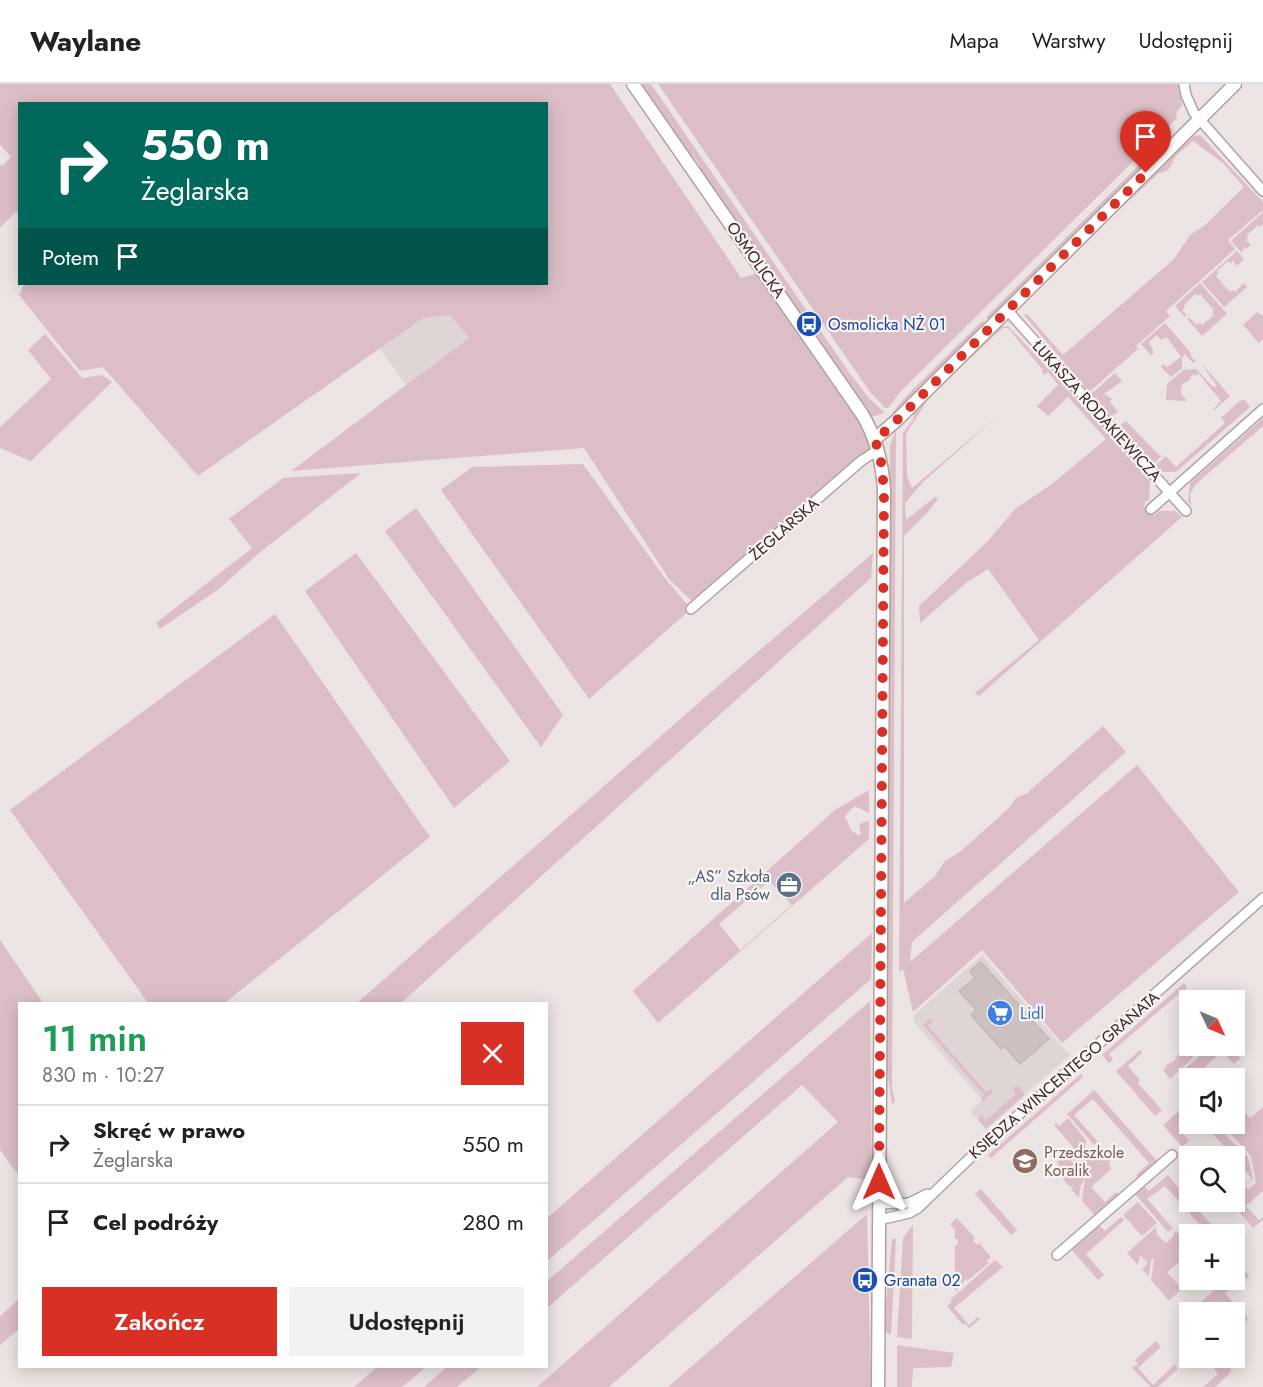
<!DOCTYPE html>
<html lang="pl">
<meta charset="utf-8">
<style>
:root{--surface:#fff;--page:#f2f2f2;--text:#222;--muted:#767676;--line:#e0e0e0;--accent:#d93025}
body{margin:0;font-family:Jost,sans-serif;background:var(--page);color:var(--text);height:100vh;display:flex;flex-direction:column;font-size:22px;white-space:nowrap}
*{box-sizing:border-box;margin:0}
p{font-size:20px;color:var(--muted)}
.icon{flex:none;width:33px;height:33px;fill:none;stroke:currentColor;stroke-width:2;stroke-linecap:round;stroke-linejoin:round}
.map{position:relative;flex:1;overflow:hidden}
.panel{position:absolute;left:18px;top:918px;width:530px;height:366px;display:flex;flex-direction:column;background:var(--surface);border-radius:0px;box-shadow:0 3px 15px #0003}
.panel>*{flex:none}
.banner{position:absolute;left:18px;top:18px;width:530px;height:183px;border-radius:0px;box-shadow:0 3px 15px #0003;background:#00695c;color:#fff;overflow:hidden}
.needle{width:39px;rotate:134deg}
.fabs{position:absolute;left:1179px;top:906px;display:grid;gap:12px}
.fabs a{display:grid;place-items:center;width:66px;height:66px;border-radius:0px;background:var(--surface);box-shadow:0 3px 15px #0003;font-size:30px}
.pin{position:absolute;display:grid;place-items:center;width:51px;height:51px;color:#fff;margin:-62px -26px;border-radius:50% 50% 50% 0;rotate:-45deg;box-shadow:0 0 6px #0007}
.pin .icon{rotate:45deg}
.me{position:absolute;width:66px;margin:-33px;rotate:0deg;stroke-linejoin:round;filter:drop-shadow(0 0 4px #0008)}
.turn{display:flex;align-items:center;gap:21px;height:126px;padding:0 24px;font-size:27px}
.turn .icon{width:78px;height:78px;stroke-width:2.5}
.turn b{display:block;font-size:42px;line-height:51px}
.then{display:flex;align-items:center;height:57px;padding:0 24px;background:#0003;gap:12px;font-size:22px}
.round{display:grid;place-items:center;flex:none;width:63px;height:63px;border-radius:0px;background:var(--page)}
.headline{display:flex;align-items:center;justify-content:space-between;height:102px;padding:0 24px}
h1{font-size:36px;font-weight:600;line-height:45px;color:#1e9e55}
.primary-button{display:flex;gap:12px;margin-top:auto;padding:12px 24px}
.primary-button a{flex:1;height:69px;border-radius:0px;background:var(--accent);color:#fff;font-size:24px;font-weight:600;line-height:69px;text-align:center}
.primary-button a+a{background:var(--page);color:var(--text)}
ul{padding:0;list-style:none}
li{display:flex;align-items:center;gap:18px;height:78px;padding:0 24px;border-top:2px solid var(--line)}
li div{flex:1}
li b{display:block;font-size:22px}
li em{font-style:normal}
header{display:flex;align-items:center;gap:36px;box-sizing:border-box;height:84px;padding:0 30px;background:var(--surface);border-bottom:2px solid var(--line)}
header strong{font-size:28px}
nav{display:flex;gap:33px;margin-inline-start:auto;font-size:21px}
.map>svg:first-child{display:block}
</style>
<header>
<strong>Waylane</strong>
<nav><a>Mapa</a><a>Warstwy</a><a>Udostępnij</a></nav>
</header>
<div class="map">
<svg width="1263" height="1303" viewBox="0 0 1263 1303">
<rect width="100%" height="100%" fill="#ece4e3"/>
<!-- built -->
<path fill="#e0d5d5" d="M450,231L469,254L406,301L379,264L423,233Z
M982,871L1070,971L986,1045L970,1027L982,1016L914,938V931Z"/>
<!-- green -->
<path fill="#dcbec6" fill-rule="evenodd" d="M0,0H610L741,194L761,188L860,337L871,364L696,521L669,495L584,364L291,387L469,254L450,231L423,234L198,392L103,283L80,287L19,211L24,200H546V20H20L19,133L16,127L0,144V80L2,82L11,73L0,61Z
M640,0H651L851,291L869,314L885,329L871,333L698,84L700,82L692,71L690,72Z
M658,0H1179L1182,21L1176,29L1177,34L901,307L888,324H885L870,308Z
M1200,51L1263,118V126L1228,156L1235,165L1166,227L1170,232L1136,262L1138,265L1089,308L1024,231L1027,230L1063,271L1174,175L1190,151L1204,142L1244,103L1223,79L1193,57C1188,61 1183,66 1178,70C1169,79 1174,87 1159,89L1098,145L1065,180L1064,178L1186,56L1188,58L1194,52Z
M1167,53L1174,55L990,237L986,233Z
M1263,128V140L1260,143L1258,141L1247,151L1248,153L1246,156L1251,161L1246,165L1244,163L1242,169L1231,157Z
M1237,167L1244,175L1237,182L1233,177L1230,179L1228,177L1217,187L1218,190L1216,192L1230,208L1233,206L1235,208L1244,199L1247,203L1224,223L1202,198Z
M1200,199L1227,230L1202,252L1187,235L1189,233L1197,241L1200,239L1202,241L1214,231L1212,228L1214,226L1200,210L1198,212L1195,210L1184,221L1185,223L1182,226L1187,231L1185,233L1175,222Z
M1257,228L1263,232V255L1259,259L1243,241Z
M982,237L986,241L895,331L892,329L907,311Z
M1165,239L1191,269L1190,271L1194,276L1197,275L1193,279L1185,270L1182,274V284L1171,293L1161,283L1164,280L1167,283L1181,273L1172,260L1169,259L1170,257L1166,253L1161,256L1157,251L1149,258L1154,269L1151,271L1141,260Z
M1008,242L1064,301L1150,397L1149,417L1146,416L1144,422L1154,432L1159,427H1175L1182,433L979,612L975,609L1039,556L988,485L966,499L920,539L919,522L987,458L1015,425L1052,400L1106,355L1068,313L1048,332L1037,322L1058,301L1048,288L1043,291L1042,285L1008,244H1003L994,252L930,312L906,350L907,392L912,404L1000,330L923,398L905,419L906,436L935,413L938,415L927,429L904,452V819L935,792L945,777L961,767L1009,724L1016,714L1027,709L1103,642L1126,668L912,858L910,878L1137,681L1239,808L1062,959L982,866L913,928L903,885L899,888L903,349L913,336L914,327L991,250L993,252L1001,243Z
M45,250L82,294L102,291L112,298L31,377L0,364V343L51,295L28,266Z
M1200,278L1230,312L1214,326L1213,325L1221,317L1198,289L1195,292L1193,290L1190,293L1191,295L1181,301L1182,305L1180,308L1187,317L1166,316L1167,300L1183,286L1196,285L1213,303L1217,302Z
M1115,289L1122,297L1104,310L1112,315L1110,318L1118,328L1111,332L1091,310Z
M1241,316H1245L1250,323L1176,388H1161L1155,382L1166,372L1176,383L1225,339L1221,334Z
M1263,334V342L1196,400L1190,410L1191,422L1188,417L1190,399Z
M1126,337L1160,372L1164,370L1153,380L1119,342Z
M896,345L892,1004L895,1018L892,1020L886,981L890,362Z
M583,380L667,497L691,525L589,615L441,406L472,383Z
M361,389L258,470L219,505L160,545L156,539L252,464L229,435L283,394Z
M416,424L563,631L541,663L385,447Z
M356,469L510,677L454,724L305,507Z
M873,469L871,494L401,919H357L711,608Z
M275,530L430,753L225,919H148L10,726Z
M869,706V729C857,724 856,717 845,733L851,746L859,752L861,749L859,744L860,740L869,736V755L658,939L633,907L835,726ZM769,797L792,821L740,866L719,840Z
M872,849L871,895L546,1178V1135Z
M0,856L43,919L20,920L19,1092L0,1066Z
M1184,899L1187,903L1184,909L1182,907L1109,970L1113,975L1109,979L1102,971Z
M870,917L872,1096L848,1093L609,1303H537L838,1038L802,1001L546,1225V1198Z
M931,934L933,937L928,942L986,1008L992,1005V1009L983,1017L981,1015L984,1011L923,941Z
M1211,962H1230L1241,974L1234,980L1222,967L1205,983L1215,994H1205L1207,993L1204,990L1200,994H1190L1189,998L1181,988Z
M1140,966L1142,969L1128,982L1140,996L1138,999L1162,1026L1155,1032L1116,987Z
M1191,968L1193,974L1170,995L1163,986L1166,984L1165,982L1175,976L1179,969Z
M1081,990L1083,993L991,1074L988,1071Z
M1016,1002L1020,1003L1025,1011L986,1045L978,1036L981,1031L986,1036L1016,1010L1012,1004Z
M1094,1006L1159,1079L1140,1096L1136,1091L1149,1079L1093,1015L1074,1031L1098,1058L1094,1061L1067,1030Z
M1235,1017L1250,1034L1263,1023V1107L1246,1122L1259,1136L1263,1133V1136L1253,1144L1230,1118H1234L1235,1115L1246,1104L1249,1105L1256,1099L1251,1072L1227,1046L1226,1040H1234Z
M1189,1018V1033L1178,1043L1189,1057L1182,1063L1163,1041Z
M1068,1034L1086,1056L1084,1071L1076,1079L1068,1069L1074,1064L1054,1041L1056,1039L1059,1042Z
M1203,1040H1222L1226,1052L1248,1073L1253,1095L1235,1111L1252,1095L1234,1072Z
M1100,1061L1112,1074L1109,1079L1111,1085L1091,1103L1105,1118L1116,1108L1118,1110L1115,1113L1117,1115L1096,1133L1082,1117L1085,1094L1080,1103L1079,1114L1071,1105L1074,1101L1070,1103L1054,1085L1059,1081L1057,1078L1065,1071L1076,1082L1089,1070L1093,1073L1100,1066L1098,1063Z
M1168,1091L1190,1118L1221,1150H1208L1165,1102L1147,1115L1173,1144L1168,1148L1136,1111L1135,1108L1143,1101L1149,1107Z
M981,1105L1017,1146L1011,1151L975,1110Z
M1138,1118L1157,1139L1142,1152L1123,1131Z
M867,1130L871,1303H668Z
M1121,1133L1124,1136L1086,1170L1104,1191L1098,1196L1070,1164L1098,1140L1105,1147Z
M957,1134L975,1154L973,1156L977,1161L979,1159L991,1173L986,1177L989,1179L967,1197L966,1195L955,1208V1161H958V1155H955V1146L950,1140Z
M913,1141L912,1255L897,1253L903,1154Z
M1156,1143L1157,1151L1166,1159L1174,1152L1173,1150L1176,1147L1189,1162V1170L1167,1188L1182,1205L1169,1217L1151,1196L1154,1174L1151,1176L1149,1193L1142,1185L1148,1179L1140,1171L1138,1181L1127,1169Z
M892,1155H896L891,1251L887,1249L884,1242Z
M995,1176L1003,1183L954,1224L969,1241L978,1233L980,1235L969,1244L965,1239L963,1241L947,1222L952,1218L950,1216Z
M1244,1186L1249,1191L1248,1195L1243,1193L1225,1209L1248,1235L1235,1247V1239L1238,1236L1234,1228H1198L1194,1224L1226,1196H1234L1236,1187L1239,1190Z
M19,1215V1245L0,1261V1232Z
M1156,1257L1161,1263L1138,1284L1153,1301L1175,1280L1178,1285L1158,1303H1151L1132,1284L1138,1280L1135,1276Z
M897,1261L954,1269L951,1283L913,1284L912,1303H897Z
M1207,1274H1224L1230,1281L1231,1288L1215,1303H1203L1218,1290Z
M448,1282H481V1283L457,1303H424Z
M377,1283V1282L426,1283L402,1303H354Z"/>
<!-- building -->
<path fill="#cdc0c0" stroke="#c6b7b6" stroke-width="1.5" d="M981,878L1049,955L1020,980L1004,962L1001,965L971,931L976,926L959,907L975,894L970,887Z"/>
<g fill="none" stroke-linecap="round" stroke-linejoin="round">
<!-- street casing -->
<g stroke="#b0a4a2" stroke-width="12">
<path id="street" d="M1184,0L1186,11L1194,29L1263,107
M1008,227L1186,427
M1151,425L1263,325
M691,525L861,377L878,366
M879,1120L909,1119L927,1110
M879,1136L909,1129L918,1124L971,1073L1263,814
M1057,1171L1172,1071"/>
</g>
<!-- secondary casing -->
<g stroke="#b19f9d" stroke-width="15">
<path id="secondary" d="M633,0L862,330C876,353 882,377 884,405L878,1303
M875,355L897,336L1235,0"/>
</g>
<!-- street -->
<use href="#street" stroke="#fff" stroke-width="9"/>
<!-- secondary -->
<use href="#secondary" stroke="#fff" stroke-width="12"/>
</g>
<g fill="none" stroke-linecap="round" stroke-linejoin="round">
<!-- route -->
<path stroke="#d93025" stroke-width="10" stroke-dasharray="0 18" d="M879,1098L884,405L881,378L875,355L888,345L1146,89"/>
</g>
<!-- icons -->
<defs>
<g id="bus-disc" transform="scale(1.35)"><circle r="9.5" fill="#1a4fb4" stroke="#f9f4f4"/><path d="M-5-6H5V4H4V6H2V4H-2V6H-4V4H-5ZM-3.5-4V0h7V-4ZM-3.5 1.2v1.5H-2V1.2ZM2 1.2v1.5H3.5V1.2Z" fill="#fff"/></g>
<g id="office-disc" transform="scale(1.35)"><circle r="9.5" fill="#5c6f8a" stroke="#f9f4f4"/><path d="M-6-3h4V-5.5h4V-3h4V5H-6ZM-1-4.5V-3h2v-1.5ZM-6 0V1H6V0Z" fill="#fff"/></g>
<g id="supermarket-disc" transform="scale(1.35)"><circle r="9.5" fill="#3f7fe0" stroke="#f9f4f4"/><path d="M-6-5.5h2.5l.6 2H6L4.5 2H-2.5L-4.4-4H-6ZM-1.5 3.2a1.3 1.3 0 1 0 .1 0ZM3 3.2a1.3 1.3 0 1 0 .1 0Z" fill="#fff"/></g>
<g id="school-disc" transform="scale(1.35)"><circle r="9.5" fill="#8d6e63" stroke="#f9f4f4"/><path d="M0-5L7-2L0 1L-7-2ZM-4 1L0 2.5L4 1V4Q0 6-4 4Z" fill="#fff"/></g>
</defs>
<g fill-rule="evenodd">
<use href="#bus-disc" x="809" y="240"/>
<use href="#office-disc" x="789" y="801"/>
<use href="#supermarket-disc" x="1000" y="929"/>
<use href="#school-disc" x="1025" y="1077"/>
<use href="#bus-disc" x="865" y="1196"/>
</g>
<g text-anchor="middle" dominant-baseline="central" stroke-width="4.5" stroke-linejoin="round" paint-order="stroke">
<!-- street labels -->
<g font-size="16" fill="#3d2924" stroke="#f9f4f4">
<text transform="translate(756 176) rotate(55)">OSMOLICKA</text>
<text transform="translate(1097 327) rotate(48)">ŁUKASZA RODAKIEWICZA</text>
<text transform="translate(784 445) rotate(-41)">ŻEGLARSKA</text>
<text transform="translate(1064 991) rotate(-41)">KSIĘDZA WINCENTEGO GRANATA</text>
</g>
<!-- transit labels -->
<g font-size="16" fill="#164399" stroke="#f9f4f4" text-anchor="start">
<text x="828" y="240">Osmolicka NŻ 01</text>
<text x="884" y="1196">Granata 02</text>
</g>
<!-- service labels -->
<g font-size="16" fill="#4e5e75" stroke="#f9f4f4" text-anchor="end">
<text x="770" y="792">„AS” Szkoła<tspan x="770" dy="18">dla Psów</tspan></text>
</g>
<!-- shop labels -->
<g font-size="16" fill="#366cbe" stroke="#f9f4f4" text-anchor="start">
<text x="1020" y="929">Lidl</text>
</g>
<!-- education labels -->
<g font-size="16" fill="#785e54" stroke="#f9f4f4" text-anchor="start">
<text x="1044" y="1068">Przedszkole<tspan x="1044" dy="18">Koralik</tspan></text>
</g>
</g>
</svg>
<div class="fabs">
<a><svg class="needle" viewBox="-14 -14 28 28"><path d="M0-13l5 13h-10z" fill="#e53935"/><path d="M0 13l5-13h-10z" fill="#767676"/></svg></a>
<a><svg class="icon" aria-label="sound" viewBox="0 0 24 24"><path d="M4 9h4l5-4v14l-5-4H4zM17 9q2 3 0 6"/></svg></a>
<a><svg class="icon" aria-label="search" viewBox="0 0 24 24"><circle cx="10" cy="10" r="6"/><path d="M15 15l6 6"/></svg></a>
<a>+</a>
<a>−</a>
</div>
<div class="pin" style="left:1146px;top:89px;background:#d93025"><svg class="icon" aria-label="arrive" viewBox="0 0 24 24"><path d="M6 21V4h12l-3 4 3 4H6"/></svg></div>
<svg class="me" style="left:879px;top:1098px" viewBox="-20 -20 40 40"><path d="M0-17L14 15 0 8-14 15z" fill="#d93025" stroke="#fff" stroke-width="4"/></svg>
<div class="banner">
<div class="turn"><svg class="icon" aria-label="right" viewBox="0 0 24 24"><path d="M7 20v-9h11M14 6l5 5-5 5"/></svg><div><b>550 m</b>Żeglarska</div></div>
<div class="then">Potem<svg class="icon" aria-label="arrive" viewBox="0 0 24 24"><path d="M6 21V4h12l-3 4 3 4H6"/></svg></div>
</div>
<section class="panel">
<div class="headline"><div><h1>11 min</h1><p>830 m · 10:27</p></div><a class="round" style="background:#d93025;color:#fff"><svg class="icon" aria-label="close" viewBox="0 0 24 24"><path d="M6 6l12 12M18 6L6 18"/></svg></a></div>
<ul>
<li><svg class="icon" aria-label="right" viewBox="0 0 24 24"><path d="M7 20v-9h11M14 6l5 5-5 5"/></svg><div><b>Skręć w prawo</b><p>Żeglarska</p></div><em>550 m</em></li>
<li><svg class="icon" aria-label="arrive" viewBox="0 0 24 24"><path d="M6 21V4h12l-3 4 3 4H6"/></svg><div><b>Cel podróży</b></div><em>280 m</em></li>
</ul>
<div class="primary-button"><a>Zakończ</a><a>Udostępnij</a></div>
</section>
</div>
